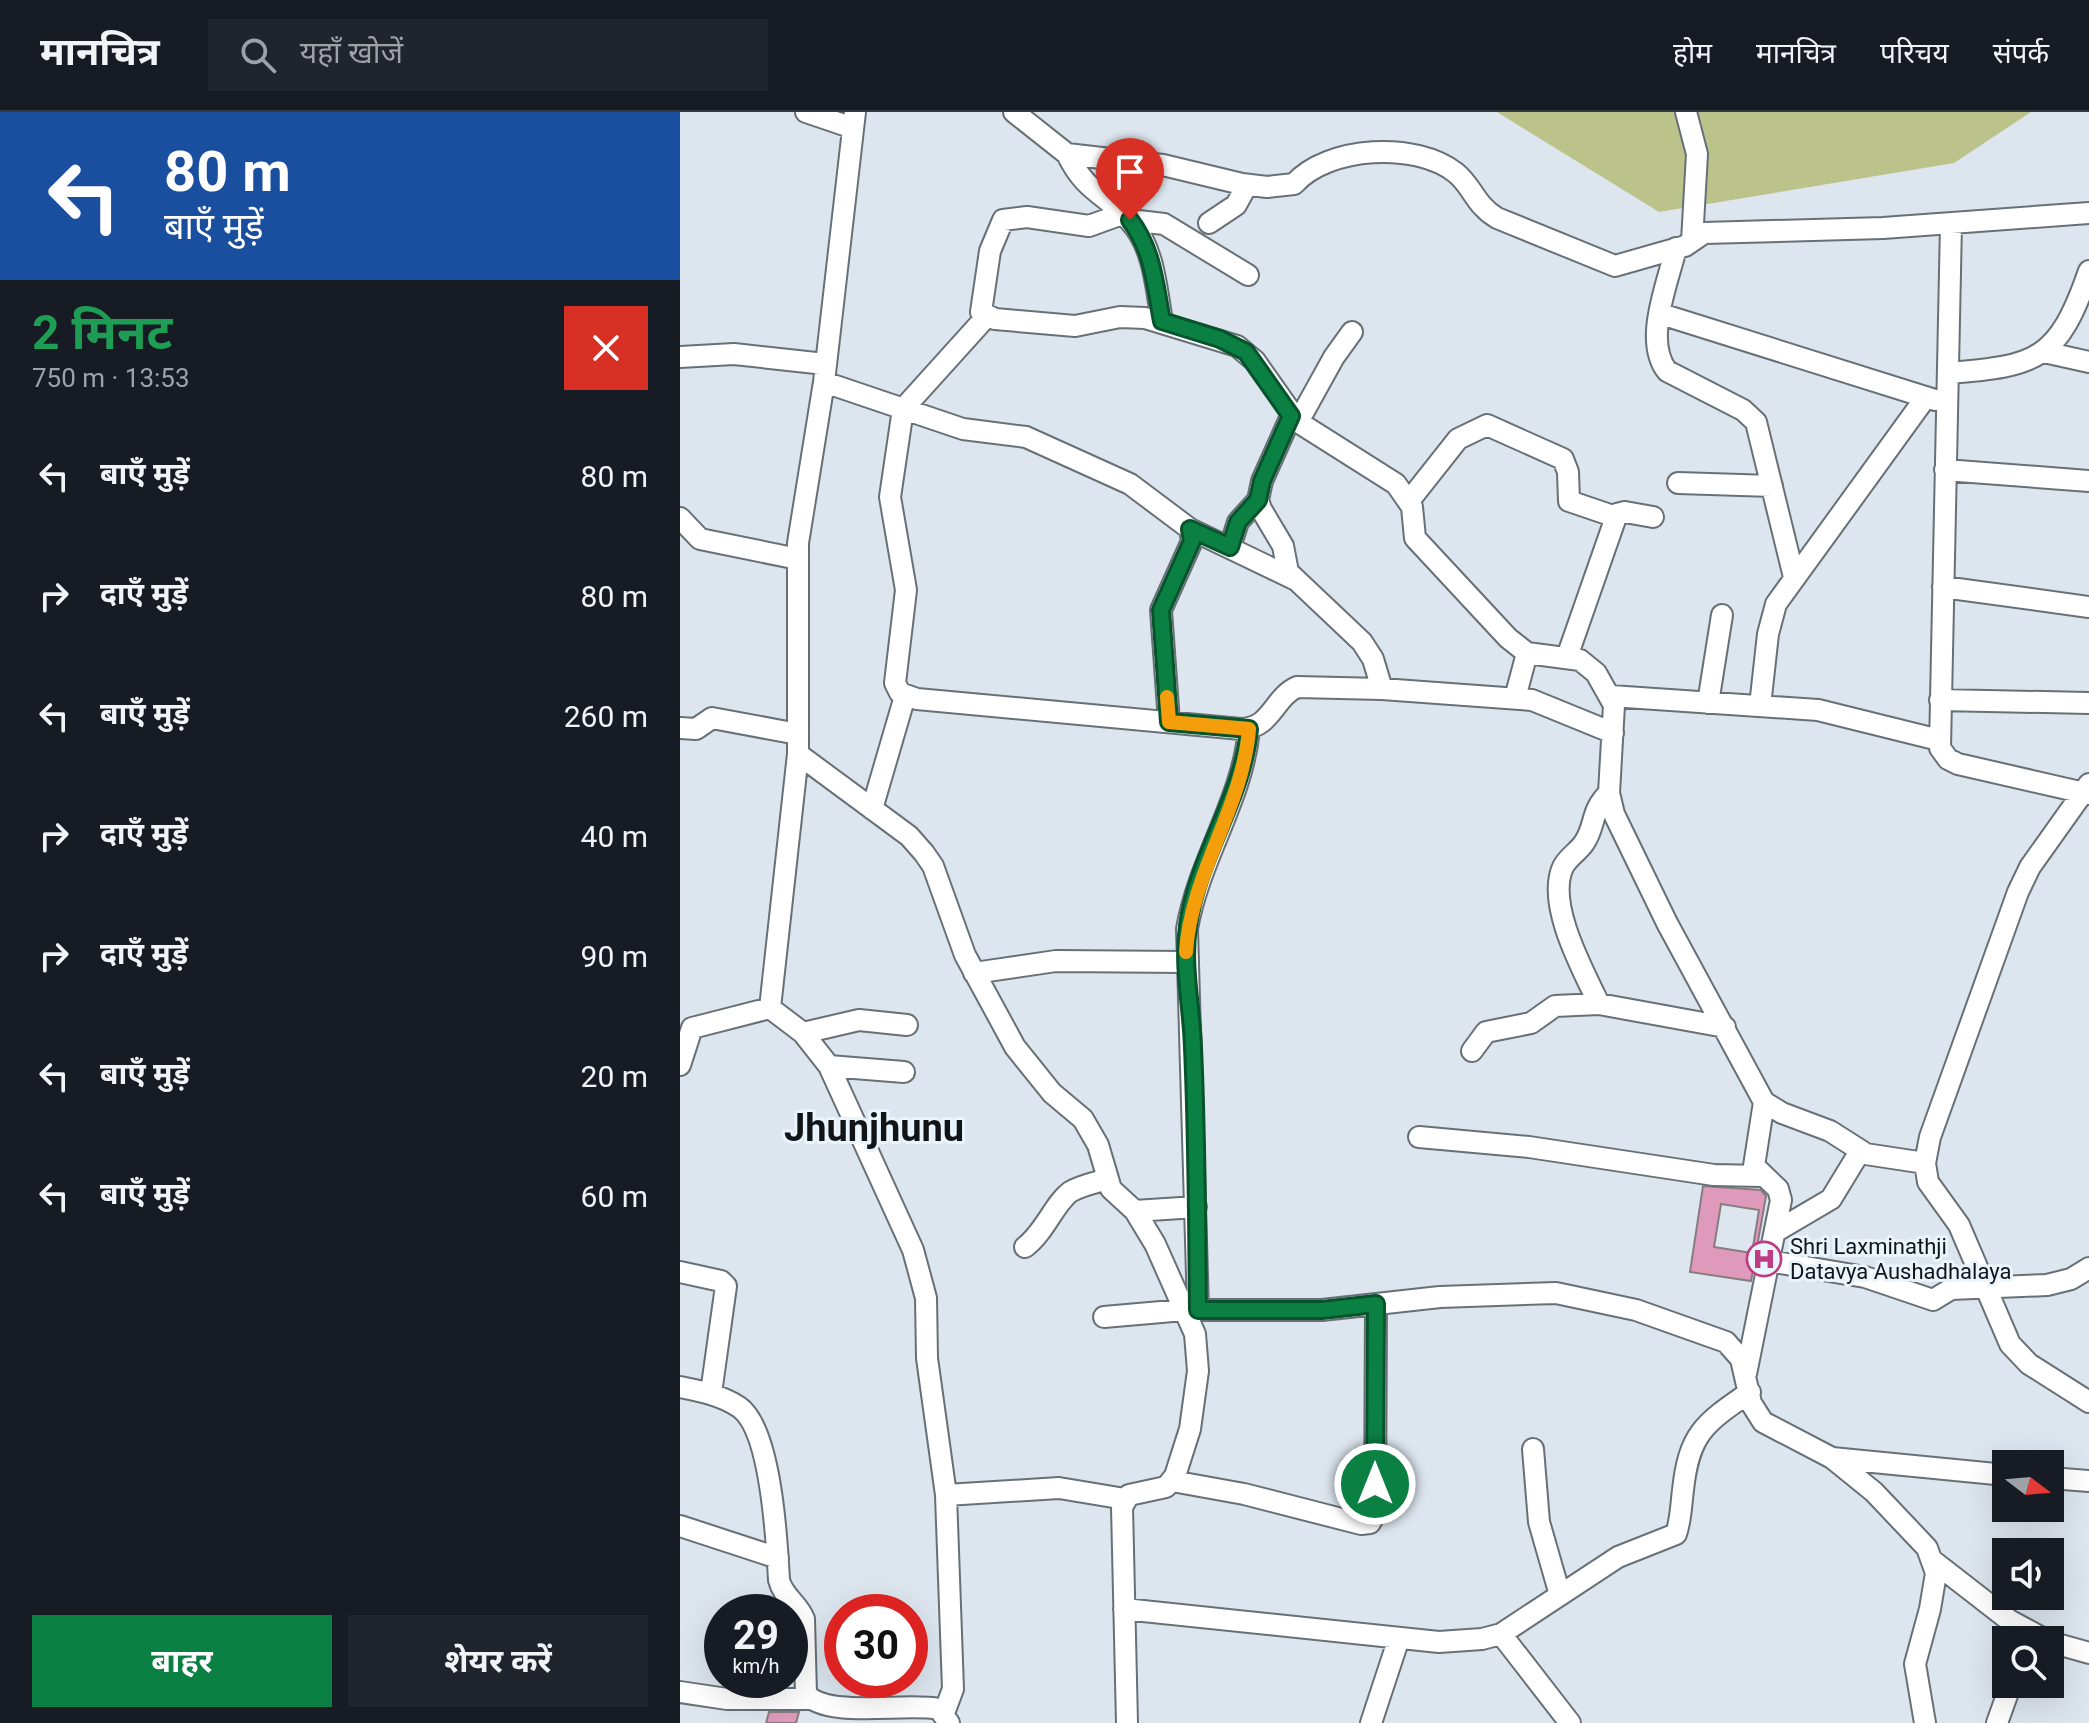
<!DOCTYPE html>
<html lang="hi">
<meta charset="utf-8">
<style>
:root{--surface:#171b24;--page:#20242c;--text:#f1f3f6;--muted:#9ea1a6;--line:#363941;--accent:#0b8043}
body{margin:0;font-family:Roboto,"Noto Sans Devanagari",sans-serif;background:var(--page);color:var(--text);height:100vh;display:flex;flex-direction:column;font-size:30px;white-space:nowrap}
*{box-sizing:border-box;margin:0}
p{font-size:26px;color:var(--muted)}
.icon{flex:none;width:44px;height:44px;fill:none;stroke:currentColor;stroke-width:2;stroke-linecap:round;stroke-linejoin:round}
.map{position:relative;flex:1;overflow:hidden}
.side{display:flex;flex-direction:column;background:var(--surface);width:680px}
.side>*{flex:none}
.guide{background:#1a4fa0;color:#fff;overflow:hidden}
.needle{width:52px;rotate:106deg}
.fabs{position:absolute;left:1312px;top:1338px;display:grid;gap:16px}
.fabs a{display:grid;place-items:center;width:72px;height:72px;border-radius:0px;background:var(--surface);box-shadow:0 8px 32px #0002;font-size:40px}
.speed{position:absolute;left:24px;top:1482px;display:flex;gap:16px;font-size:40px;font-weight:700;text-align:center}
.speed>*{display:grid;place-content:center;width:104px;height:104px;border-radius:50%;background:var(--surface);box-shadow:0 8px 32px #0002;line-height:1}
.speed small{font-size:20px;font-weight:400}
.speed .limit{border:12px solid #d22;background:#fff;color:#111}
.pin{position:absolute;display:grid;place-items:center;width:68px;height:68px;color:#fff;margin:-82px -34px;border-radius:50% 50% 50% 0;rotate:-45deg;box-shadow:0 0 8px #0007}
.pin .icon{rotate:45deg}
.me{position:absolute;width:88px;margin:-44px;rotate:0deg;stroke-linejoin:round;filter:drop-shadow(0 0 6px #0008)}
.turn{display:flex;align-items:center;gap:28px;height:168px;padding:0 32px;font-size:36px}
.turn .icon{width:104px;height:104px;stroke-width:2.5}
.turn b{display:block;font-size:56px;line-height:68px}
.round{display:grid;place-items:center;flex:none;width:84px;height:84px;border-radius:0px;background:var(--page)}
.head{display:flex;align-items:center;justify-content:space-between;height:136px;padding:0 32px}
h1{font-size:48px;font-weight:700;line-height:60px;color:#1e9e55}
.button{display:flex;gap:16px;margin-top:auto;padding:16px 32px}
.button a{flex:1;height:92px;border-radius:0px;background:var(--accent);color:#fff;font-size:32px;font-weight:700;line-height:92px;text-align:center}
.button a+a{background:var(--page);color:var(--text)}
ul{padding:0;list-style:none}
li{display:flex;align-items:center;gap:24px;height:120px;padding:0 32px}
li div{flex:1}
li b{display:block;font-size:30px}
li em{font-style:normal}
header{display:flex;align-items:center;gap:48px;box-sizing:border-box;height:112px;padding:0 40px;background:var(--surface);border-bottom:2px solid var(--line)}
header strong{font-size:38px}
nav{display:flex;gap:44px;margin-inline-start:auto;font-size:28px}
.search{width:560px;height:72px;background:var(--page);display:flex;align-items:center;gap:20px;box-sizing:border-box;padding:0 28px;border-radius:0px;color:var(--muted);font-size:30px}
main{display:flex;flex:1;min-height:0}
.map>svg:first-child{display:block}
</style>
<header>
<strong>मानचित्र</strong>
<div class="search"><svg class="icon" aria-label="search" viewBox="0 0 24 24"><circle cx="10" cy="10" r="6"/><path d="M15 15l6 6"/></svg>यहाँ खोजें</div>
<nav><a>होम</a><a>मानचित्र</a><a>परिचय</a><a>संपर्क</a></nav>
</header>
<main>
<section class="side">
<div class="guide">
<div class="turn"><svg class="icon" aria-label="left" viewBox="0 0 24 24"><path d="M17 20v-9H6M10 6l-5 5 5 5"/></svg><div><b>80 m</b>बाएँ मुड़ें</div></div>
</div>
<div class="head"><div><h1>2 मिनट</h1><p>750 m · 13:53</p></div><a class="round" style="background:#d93025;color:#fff"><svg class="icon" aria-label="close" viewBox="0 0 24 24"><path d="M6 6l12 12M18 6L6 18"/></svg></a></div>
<ul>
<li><svg class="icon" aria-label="left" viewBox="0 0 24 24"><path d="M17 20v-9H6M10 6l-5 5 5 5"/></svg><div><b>बाएँ मुड़ें</b></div><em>80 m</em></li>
<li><svg class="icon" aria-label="right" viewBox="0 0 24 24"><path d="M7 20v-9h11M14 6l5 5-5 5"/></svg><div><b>दाएँ मुड़ें</b></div><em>80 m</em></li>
<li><svg class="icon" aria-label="left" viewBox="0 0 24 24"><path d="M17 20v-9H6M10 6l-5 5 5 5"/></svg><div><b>बाएँ मुड़ें</b></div><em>260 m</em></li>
<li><svg class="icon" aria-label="right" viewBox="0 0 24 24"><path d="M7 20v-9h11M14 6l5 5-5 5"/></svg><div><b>दाएँ मुड़ें</b></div><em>40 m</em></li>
<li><svg class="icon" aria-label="right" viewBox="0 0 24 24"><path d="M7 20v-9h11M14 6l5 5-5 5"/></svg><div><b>दाएँ मुड़ें</b></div><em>90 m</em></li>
<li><svg class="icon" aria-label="left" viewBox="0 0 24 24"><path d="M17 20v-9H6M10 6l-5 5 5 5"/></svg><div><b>बाएँ मुड़ें</b></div><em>20 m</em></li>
<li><svg class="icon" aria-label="left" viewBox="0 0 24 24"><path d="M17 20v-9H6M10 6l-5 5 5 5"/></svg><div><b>बाएँ मुड़ें</b></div><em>60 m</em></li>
</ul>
<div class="button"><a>बाहर</a><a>शेयर करें</a></div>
</section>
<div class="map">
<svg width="1409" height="1611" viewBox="0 0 1409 1611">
<rect width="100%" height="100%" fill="#dde6ef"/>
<!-- green -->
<path fill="#bbc38b" d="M817,0H1351L1274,51L979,100Z"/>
<!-- building -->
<path fill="#de99bb" stroke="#877d81" stroke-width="2" fill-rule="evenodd" d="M1023,1074L1081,1078L1086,1084L1071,1169L1010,1160ZM1041,1092L1079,1098L1072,1141L1034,1135Z
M89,1600H119L116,1611H86Z"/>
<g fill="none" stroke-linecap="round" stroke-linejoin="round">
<!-- minor casing -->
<g stroke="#677077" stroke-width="24">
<path id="minor" d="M126,0L173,16
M334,0L387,42L483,53L562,72L587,75L614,72C648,34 736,29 776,61C793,75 795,93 817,106L935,154L1005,134L1024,121L1203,116L1409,101
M1006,0L1017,42L1012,129
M387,42C406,81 425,81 450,109C474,135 476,175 482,209
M442,102L409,114L347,105L323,108L310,139L301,200L315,207L395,214L440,205L465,206L557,234L575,249L618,310L716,372L732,395L735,426L828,526L847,541L900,548L916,561L934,593L929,681L934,702L987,811L1084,990L1074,1054L1098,1077L1101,1088L1066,1262
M450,108L484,112L568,163
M529,111L556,93L567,73
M1271,112L1260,636L1268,647L1278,652L1409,682
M996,136C988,171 963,228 987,259L1063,298L1076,310L1114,465
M981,202L1255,288
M307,204L223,297L210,385L226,478L215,571L220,581L237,587L561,617C592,616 593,586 617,575L702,577L852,588L933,621
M1364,240L1409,250
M0,245L54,242L145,252
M1268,261C1358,254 1378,248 1409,159
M144,270L283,317L346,325L450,372L510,417L512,429L481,498L489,610
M611,304L582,369L578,388L581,397L603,434L608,460L682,530L693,547L702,577
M618,310L654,245L672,220
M1265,358L1409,369
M998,371L1092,374
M729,389L778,327L807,313L883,347L888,360L889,389L936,405
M0,406L20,427L118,447
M510,417L616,468
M550,435L558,410L578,388
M1263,475L1409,495
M887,545L937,402L945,400L973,405
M931,584L1138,598L1259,628
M835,586L847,541
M1260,588L1409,591
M1028,591L1042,503
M1080,594L1088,522L1096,492L1246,285
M0,616L16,617L32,606L118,622
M118,642L229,724L244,741L253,754L285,843L335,935L372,981L403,1007L418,1033L431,1077L455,1099L475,1132L515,1222L518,1259L510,1317L495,1364L486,1375L449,1383L442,1395L447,1611
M1409,672L1350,755L1338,780L1250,1025L1245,1051L1248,1070L1279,1113L1330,1232L1349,1252L1409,1290
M192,697L225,584
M294,861L376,849L505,850
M919,892C903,858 866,792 883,755C888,745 898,740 904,731C916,714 910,699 929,681
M90,896L123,921L149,954L233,1138L246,1186L247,1246L266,1383L273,1577L264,1601
M123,921L179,908L227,913
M792,939L806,920L851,911L875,894L919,892L1045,915
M0,953L12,916L90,896L118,642V431L144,270L175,0
M149,954L224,960
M1084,990L1102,1001L1150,1019L1183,1040
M739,1025L849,1035L1034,1063L1082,1064
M455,1099L516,1095
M1095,1120L1151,1087L1179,1041L1245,1051
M345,1135C365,1120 374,1092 390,1080C401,1073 415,1071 427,1067
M1089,1149L1185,1165L1253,1188L1271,1177L1367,1173L1391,1167L1409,1156
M0,1160L41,1169L46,1174L31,1281
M518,1198L507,817C519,747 563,687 569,617
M424,1205L504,1198H642L760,1185L876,1181L956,1198L1046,1230L1061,1247L1071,1291L1083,1310L1152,1346L1194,1380L1247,1436L1256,1461L1250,1497L1235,1552L1245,1611
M0,1275C20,1279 41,1283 59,1295C91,1317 97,1430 99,1468C103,1485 118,1491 124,1507L126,1582C148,1607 226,1590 259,1597L269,1611
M853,1337L859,1410L880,1483
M1152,1346L1326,1363
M1370,1366L1409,1369
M492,1369L564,1382L681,1412L690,1411L695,1402L696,1192
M266,1383L379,1376L445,1387
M0,1414L98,1446
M1253,1449L1329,1508L1366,1528
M444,1497L759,1530L802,1527L821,1522L938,1445L996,1422C1001,1408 1001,1393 1003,1378C1009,1321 1025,1311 1070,1280
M821,1522L890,1611
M1370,1530L1409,1541
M0,1580L47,1587H131
M691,1611L719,1526
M1317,1611L1331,1572"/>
</g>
<!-- minor -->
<use href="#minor" stroke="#fff" stroke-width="20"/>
</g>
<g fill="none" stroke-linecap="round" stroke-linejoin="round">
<!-- route casing -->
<g stroke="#07532c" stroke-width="20">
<path id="route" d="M450,108C473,138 475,173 482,209L540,227L566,240L611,304L582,369L578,388L558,410L550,435L510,417L512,429L481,498L489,610L569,617C563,686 517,745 508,814C502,855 512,895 513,936C517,1023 517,1111 518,1198H642L696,1192L695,1372"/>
</g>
<!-- route -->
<use href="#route" stroke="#0b8043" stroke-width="14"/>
<!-- slow -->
<path stroke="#f59e0b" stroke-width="14" d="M487,585L489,610L569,617C563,695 511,761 506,840"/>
</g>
<!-- icons -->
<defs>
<g id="hospital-ring" transform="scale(1.8)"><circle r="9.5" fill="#eaf4fc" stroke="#bf3c83" stroke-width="1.5"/><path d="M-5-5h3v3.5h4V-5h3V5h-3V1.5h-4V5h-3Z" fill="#bf3c83"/></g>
</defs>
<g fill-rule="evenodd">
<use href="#hospital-ring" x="1084" y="1147"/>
</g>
<g text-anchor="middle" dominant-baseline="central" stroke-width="6" stroke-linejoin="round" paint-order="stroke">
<!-- poi labels -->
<g font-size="22" fill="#121518" stroke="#eaf4fc" text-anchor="start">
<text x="1110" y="1134">Shri Laxminathji<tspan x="1110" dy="25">Datavya Aushadhalaya</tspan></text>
</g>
<!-- town labels -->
<g font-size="38" font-weight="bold" fill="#121518" stroke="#eaf4fc">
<text x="194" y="1016">Jhunjhunu</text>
</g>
</g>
</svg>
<div class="fabs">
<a><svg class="needle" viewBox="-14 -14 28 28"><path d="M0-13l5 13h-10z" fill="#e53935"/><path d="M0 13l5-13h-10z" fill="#9ea1a6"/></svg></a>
<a><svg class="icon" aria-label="sound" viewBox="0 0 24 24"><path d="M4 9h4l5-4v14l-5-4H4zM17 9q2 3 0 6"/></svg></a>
<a><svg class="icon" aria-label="search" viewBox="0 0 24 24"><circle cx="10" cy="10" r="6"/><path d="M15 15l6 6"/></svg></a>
</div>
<div class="speed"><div>29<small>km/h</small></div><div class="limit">30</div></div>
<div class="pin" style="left:450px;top:108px;background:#d93025"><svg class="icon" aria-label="arrive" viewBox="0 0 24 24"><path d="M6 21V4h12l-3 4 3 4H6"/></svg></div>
<svg class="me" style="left:695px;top:1372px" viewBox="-20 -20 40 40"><circle r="17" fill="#0b8043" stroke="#fff" stroke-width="3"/><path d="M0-11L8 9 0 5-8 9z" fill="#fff"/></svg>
</div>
</main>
